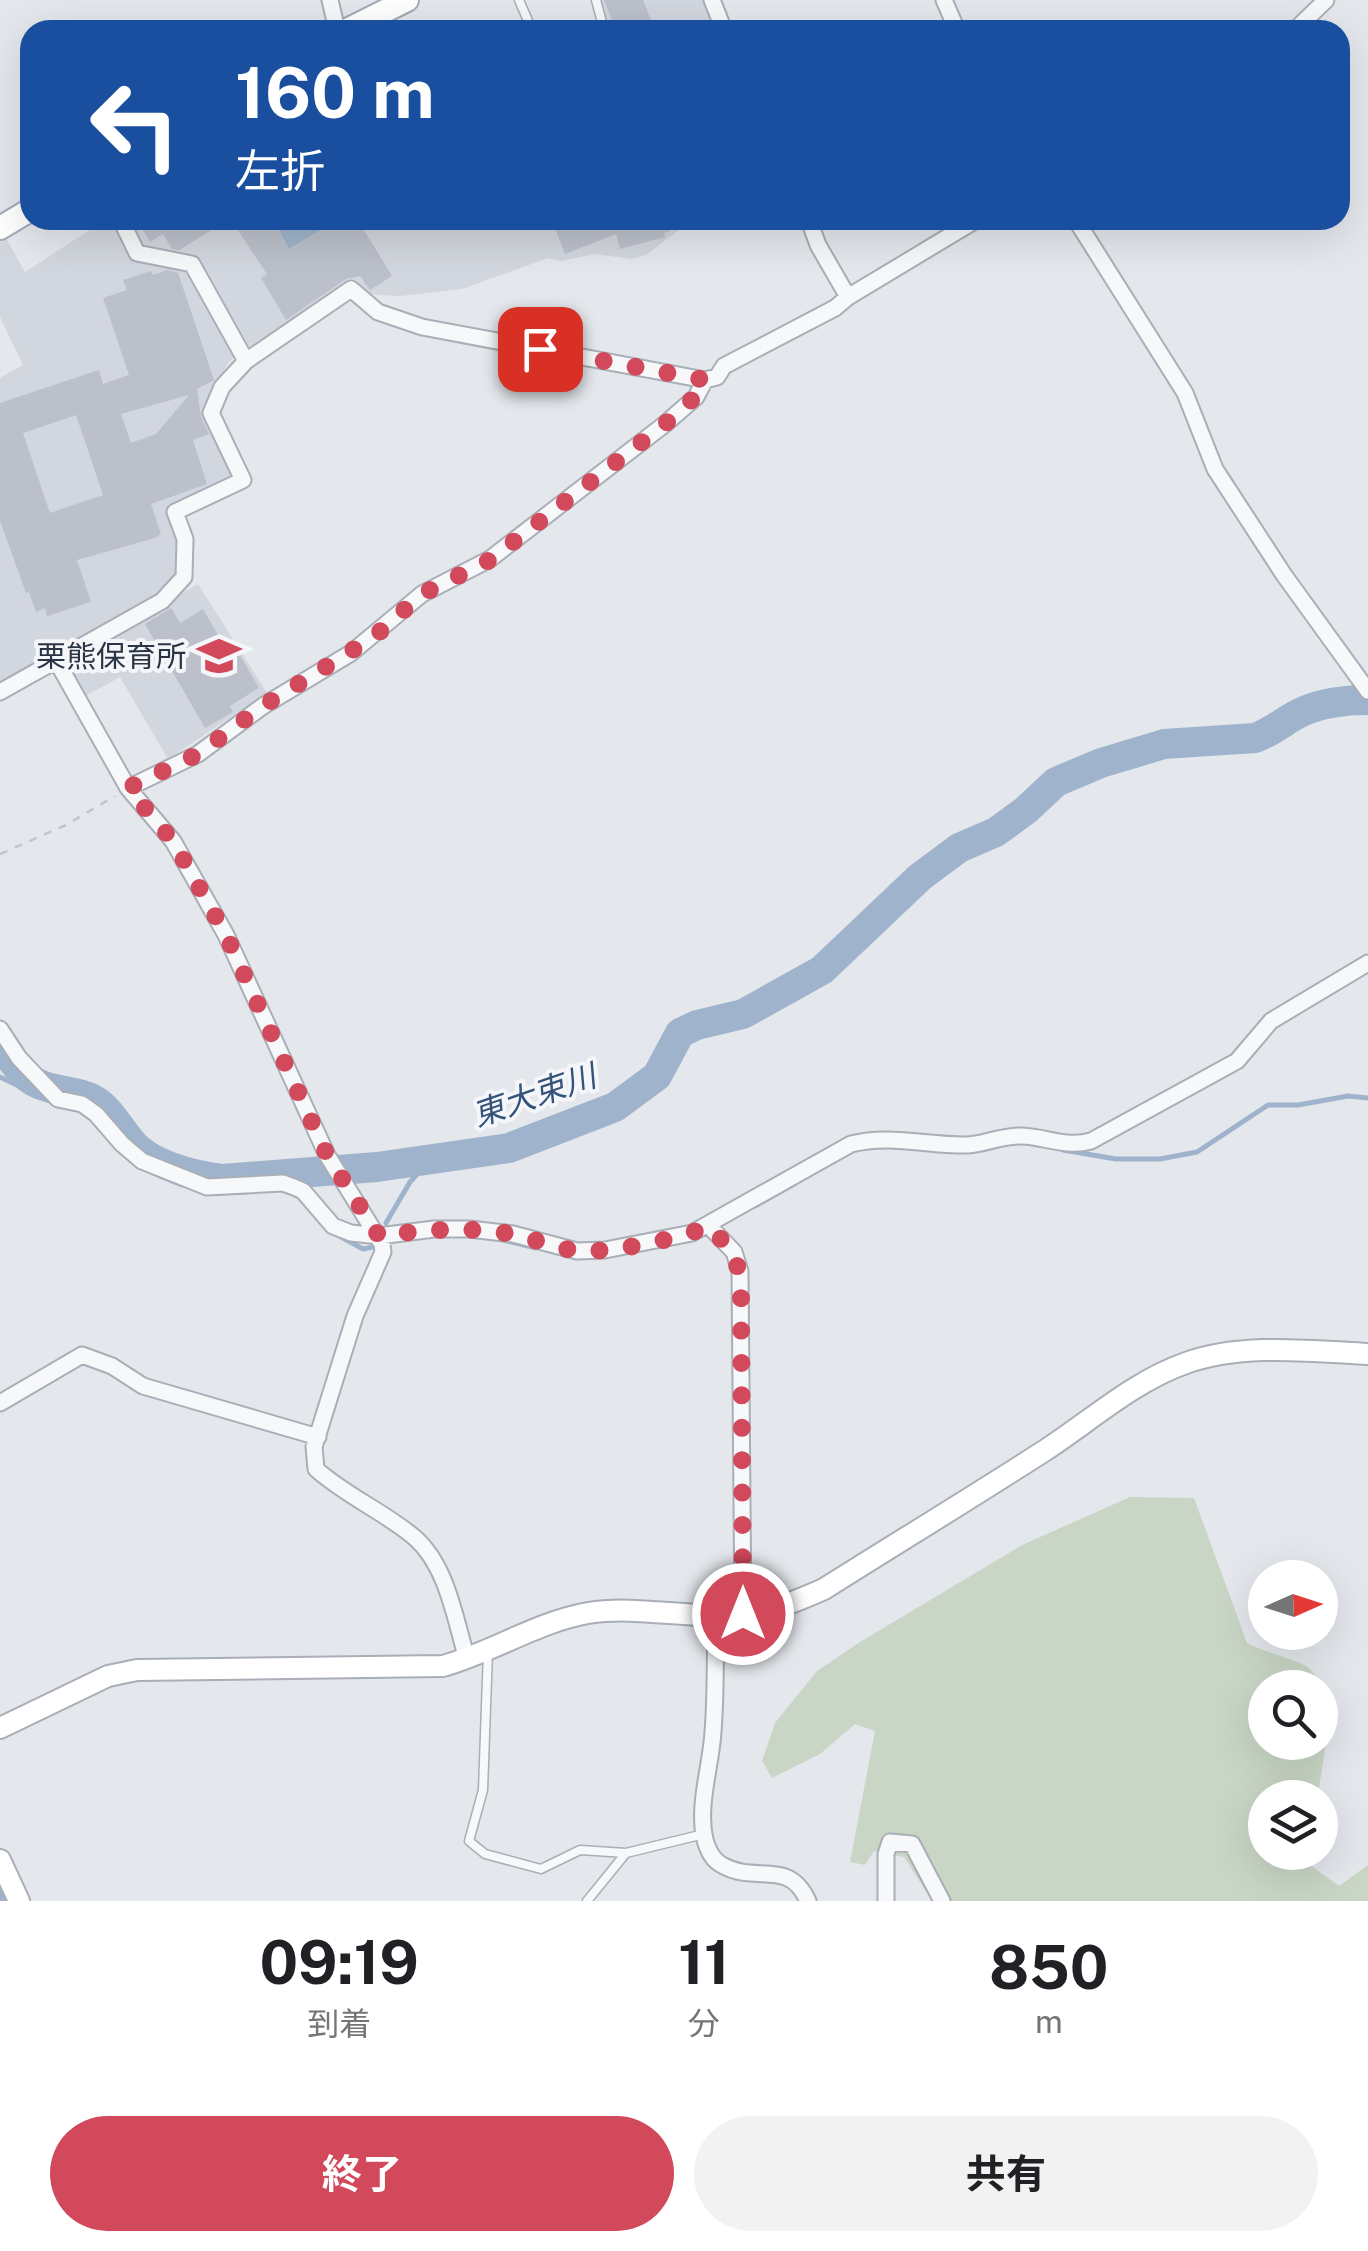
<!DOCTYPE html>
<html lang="ja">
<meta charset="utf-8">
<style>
:root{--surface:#fff;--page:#f2f2f2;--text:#202124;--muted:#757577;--accent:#d1495b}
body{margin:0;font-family:"Public Sans","Noto Sans JP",sans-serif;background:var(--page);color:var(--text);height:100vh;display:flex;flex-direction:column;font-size:38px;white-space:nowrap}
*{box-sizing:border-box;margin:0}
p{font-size:32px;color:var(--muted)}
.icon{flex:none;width:55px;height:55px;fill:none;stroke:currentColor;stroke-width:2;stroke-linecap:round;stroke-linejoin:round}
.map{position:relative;height:1901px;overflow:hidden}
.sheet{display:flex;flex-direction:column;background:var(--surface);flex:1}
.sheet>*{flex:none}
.hud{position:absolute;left:20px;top:20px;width:1330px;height:210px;border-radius:30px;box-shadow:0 10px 40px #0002;background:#1a4fa0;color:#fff;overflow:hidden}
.needle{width:65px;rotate:87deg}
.buttons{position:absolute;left:1248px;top:1560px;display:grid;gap:20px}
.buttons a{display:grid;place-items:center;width:90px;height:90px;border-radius:50%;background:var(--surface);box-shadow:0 10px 40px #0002;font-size:50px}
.pin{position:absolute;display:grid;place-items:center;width:85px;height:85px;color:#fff;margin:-42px;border-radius:20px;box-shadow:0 5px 15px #0006}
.me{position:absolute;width:110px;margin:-55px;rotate:0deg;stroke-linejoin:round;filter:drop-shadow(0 0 8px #0008)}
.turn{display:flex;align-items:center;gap:35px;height:210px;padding:0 50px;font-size:45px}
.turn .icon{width:130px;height:130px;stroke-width:2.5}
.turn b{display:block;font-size:70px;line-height:85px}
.eta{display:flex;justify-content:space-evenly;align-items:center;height:170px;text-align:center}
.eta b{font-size:60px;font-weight:700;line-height:70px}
.action{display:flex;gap:20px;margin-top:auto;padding:20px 50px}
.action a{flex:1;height:115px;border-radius:60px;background:var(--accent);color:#fff;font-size:40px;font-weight:700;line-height:115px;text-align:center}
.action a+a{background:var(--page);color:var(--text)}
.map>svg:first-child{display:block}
</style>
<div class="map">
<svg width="1368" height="1901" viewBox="0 0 1368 1901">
<rect width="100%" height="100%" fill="#e4e7ec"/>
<!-- built -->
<path fill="#d2d6de" d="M601,0H706L718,30H602L609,27Z
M105,220H674L679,230L646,255L632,259L595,254L561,261L548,258L462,289L400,296L366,294L357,281L238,353L228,363L211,396L233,468L228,481L168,510L180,542L179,571L158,597L0,688V378L23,365L0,317V242L6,238L25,272Z
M198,584L267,693L168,759L120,677L82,698L62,662Z"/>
<!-- green -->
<path fill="#c9d6c5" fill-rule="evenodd" d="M1130,1497L1194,1498L1247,1643C1262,1651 1299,1661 1307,1667C1339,1691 1323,1764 1317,1797L1265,1798V1852L1307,1853L1306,1862L1339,1886L1368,1865V1901H932L904,1857L874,1851L865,1865L850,1862L875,1731L855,1724L820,1754L772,1778L762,1761L775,1723L817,1671L860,1642L1022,1545ZM1265,1688H1320V1742H1265Z"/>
<!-- water -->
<path fill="#9fb4cc" d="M273,220H338L289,249Z"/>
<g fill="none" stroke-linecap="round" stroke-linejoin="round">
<!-- stream -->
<path stroke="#9fb4cc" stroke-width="5" d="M0,1077L56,1104
M1063,1150L1116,1159H1160L1197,1152L1268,1105H1298L1348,1096L1368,1098
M160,1176L182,1185
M217,1193L246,1192
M755,1206L794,1184
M386,1223L410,1182L430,1160
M334,1233L363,1249L373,1247
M503,1240L536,1248"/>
<!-- river -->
<path stroke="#9fb4cc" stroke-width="30" d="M0,1044C12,1060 23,1080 44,1086C60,1092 80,1091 96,1101C112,1111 122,1133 136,1147C158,1167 194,1175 222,1179L377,1167L509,1148L615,1107L657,1076L680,1033L697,1025L743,1014L822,970L920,877L959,848L996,832L1026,810L1056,782L1101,763L1164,744L1255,738C1273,732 1287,718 1304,711C1325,702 1346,700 1368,700
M0,1894L3,1901"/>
</g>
<!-- building -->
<path fill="#bbc0ca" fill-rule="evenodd" d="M604,0H643L655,30H616Z
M137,220H228L179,250L172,249L163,234L150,242Z
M231,220H273L289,249L338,220H358L392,276L370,290L360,276L346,279L286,320L261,278L267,274Z
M552,220H667L670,231L664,233L665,237L620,249L616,234L565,254Z
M167,270L178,273L214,380L197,389L201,417L209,434L193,440L207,484L151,504L161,534L155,538L77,560L91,602L47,616L45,608L36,612L29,592L26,593L0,521V403L99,370L103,384L129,375L103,298L127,290L123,280L151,271L153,275ZM189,395L156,434L131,443L121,414ZM76,415L103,495L50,513L23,433Z
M171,608L180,623L203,609L229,654L237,650L259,688L230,706L233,712L205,728L145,624Z"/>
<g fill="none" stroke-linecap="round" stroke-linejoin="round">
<!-- lane casing -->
<g stroke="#a9aeb7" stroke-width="11">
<path id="lane" d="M519,0L532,30
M596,0L604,30
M488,1651L483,1790L469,1841L485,1854L541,1869L580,1850L626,1853L587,1901
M626,1853L704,1834"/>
</g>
<!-- street casing -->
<g stroke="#a9aeb7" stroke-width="19">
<path id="street" d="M330,0L337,30
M712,0L724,30
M944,0L957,30
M1295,30L1326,0
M809,220L818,245L848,297
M1076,220L1185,393L1215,469L1284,575L1368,691
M246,361L351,289L378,312L422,327L705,380
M56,660L128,788L173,841L226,935L327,1155L382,1244L383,1252L355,1316L314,1447L316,1469C346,1496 383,1511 414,1537C447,1565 455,1619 467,1659
M0,692L162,601L184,577L185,539L175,512L243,480L211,413L222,387L246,361L192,264L137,253L121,220
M128,788L198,754L263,706L351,653L422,594L490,559L665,424L696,397L705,380L717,377L724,366L835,308L848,297L976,220
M0,1029L19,1058L58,1099L82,1104L96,1114L122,1144L142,1161L207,1187L283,1183L294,1187L303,1191L333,1226L351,1233L379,1236L434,1229H469L513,1234L577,1251L605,1250L692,1233L851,1144C891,1134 928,1146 968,1145C986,1144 1003,1135 1022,1136C1047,1137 1066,1148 1091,1141L1237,1061L1271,1021L1368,963
M709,1226L734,1252L740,1271L743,1615
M0,1403L82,1355L112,1366L143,1386L318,1437
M716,1615C715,1654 716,1694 713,1732C711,1766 697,1806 705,1840C708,1850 712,1860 722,1865C756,1885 788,1857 808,1901
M886,1901V1854L890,1842L912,1844L942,1901"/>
</g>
<!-- secondary casing -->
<g stroke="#a9aeb7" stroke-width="24">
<path id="secondary" d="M0,1728L108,1676L137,1670L443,1666C493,1652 537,1622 588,1613C639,1605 692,1620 743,1614C773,1611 797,1601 824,1589C897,1543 971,1498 1044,1451C1089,1422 1134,1381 1186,1363C1242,1343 1310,1351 1368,1354
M0,1860L19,1901"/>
</g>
<!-- primary casing -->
<g stroke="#a3abb8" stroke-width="26">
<path id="primary" d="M347,30L407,0
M0,228L30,210"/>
</g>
<!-- path -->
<path stroke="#c2c5cb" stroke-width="2.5" stroke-dasharray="8 8" stroke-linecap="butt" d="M0,854L66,825L115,796"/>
<!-- lane -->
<use href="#lane" stroke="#f7f8fa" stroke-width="8"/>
<!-- street -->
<use href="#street" stroke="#f7f8fa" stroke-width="15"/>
<!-- secondary -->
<use href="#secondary" stroke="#fff" stroke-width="20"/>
<!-- primary -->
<use href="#primary" stroke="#fff" stroke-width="22"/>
</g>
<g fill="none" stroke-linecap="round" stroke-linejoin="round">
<!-- route -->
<path stroke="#d1495b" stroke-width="18" stroke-dasharray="0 32.4" d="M540,349L706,380L696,396L665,424L490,560L422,594L375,636L263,706L198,754L128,788L173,841L226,935L327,1155L379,1236C423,1230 468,1226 512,1234C532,1238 551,1247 572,1250C602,1255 681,1239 709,1226C734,1253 740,1260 741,1297L743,1614"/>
</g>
<!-- icons -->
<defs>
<g id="school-bare" transform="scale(3.45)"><path d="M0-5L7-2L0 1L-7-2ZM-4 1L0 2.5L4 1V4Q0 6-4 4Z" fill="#d1495b" stroke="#f4f6f9" stroke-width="2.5" paint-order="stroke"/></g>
</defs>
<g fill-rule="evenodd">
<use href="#school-bare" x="219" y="656"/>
</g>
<g text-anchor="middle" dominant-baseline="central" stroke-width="8" stroke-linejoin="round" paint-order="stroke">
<!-- poi labels -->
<g font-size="30" fill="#2b3445" stroke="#f4f6f9" text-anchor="end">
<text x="186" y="656">栗熊保育所</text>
</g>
<!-- water labels -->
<g font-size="32" font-style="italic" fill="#34527a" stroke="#f4f6f9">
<text transform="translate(534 1095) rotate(-19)">東大束川</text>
</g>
</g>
</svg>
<div class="buttons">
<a><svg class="needle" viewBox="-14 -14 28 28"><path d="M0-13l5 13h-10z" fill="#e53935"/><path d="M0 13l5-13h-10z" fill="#757577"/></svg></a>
<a><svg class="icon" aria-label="search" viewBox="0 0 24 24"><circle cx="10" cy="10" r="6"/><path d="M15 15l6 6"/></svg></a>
<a><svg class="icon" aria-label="layers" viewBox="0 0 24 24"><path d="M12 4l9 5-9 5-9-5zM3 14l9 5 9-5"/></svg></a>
</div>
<div class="pin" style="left:540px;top:349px;background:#d93025"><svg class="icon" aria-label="arrive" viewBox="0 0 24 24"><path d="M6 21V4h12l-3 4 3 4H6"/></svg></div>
<svg class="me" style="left:743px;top:1614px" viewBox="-20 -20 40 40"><circle r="17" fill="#d1495b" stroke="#fff" stroke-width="3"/><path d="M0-11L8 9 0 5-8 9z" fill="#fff"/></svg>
<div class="hud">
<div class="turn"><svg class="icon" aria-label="left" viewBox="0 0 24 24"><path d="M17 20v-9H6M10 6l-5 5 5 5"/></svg><div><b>160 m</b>左折</div></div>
</div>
</div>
<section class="sheet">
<div class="eta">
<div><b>09:19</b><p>到着</p></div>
<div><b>11</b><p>分</p></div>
<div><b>850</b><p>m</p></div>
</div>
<div class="action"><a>終了</a><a>共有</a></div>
</section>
